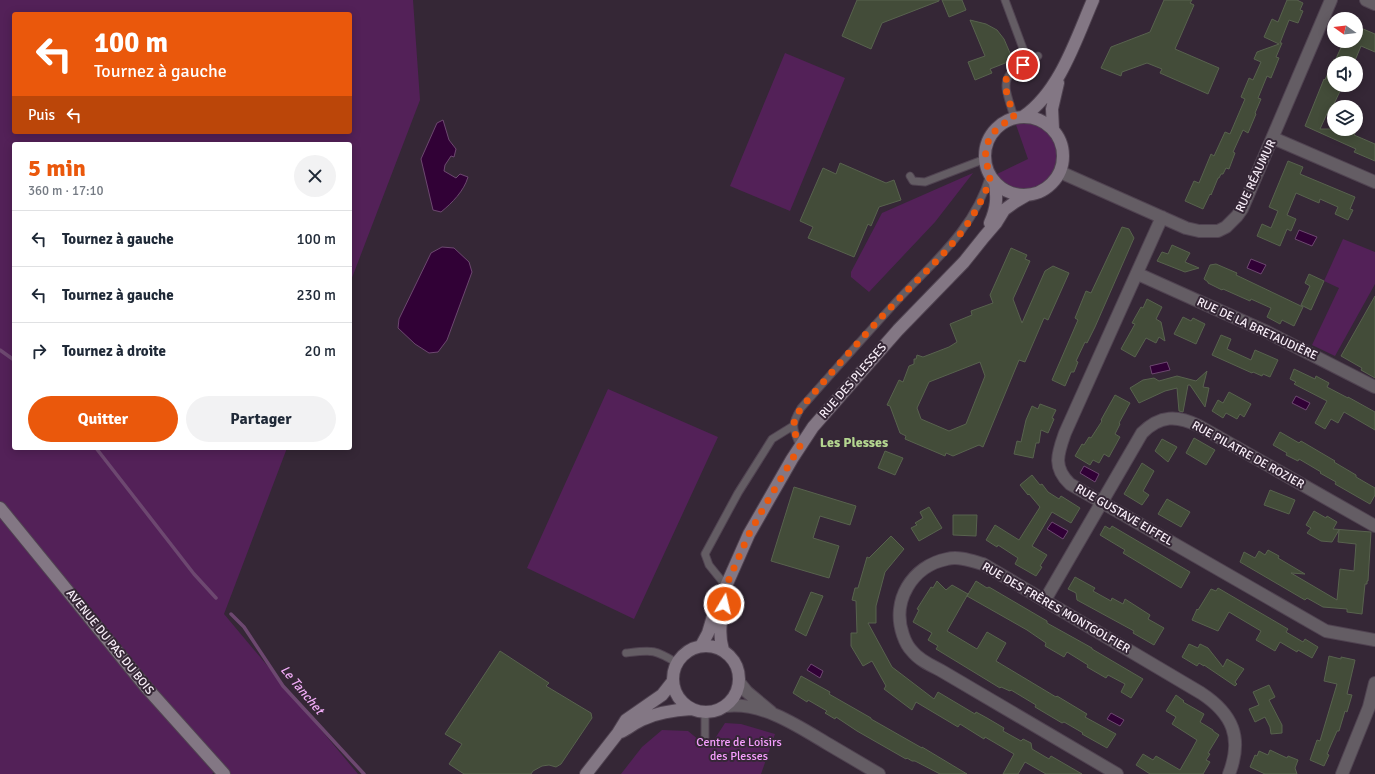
<!DOCTYPE html>
<html lang="fr">
<meta charset="utf-8">
<style>
:root{--surface:#fff;--page:#f2f2f3;--text:#1f2937;--muted:#747a83;--line:#e0e1e3;--accent:#ea580c}
body{margin:0;font-family:Signika,sans-serif;background:var(--page);color:var(--text);height:100vh;display:flex;flex-direction:column;font-size:15px;white-space:nowrap}
*{box-sizing:border-box;margin:0}
p{font-size:13px;color:var(--muted)}
.icon{flex:none;width:22px;height:22px;fill:none;stroke:currentColor;stroke-width:2;stroke-linecap:round;stroke-linejoin:round}
.map{position:relative;flex:1;overflow:hidden}
.drawer{position:absolute;left:12px;top:142px;width:340px;height:308px;display:flex;flex-direction:column;background:var(--surface);border-radius:4px;box-shadow:0 2px 10px #0003}
.drawer>*{flex:none}
.top-card{position:absolute;left:12px;top:12px;width:340px;height:122px;border-radius:4px;box-shadow:0 2px 10px #0003;background:#ea580c;color:#fff;overflow:hidden}
.needle{width:26px;rotate:284deg}
.fabs{position:absolute;left:1327px;top:12px;display:grid;gap:8px}
.fabs a{display:grid;place-items:center;width:36px;height:36px;border-radius:50%;background:var(--surface);box-shadow:0 2px 10px #0003;font-size:20px}
.pin{position:absolute;display:grid;place-items:center;width:34px;height:34px;color:#fff;margin:-17px;border:2px solid #fff;border-radius:50%;box-shadow:0 1px 4px #0007}
.me{position:absolute;width:44px;margin:-22px;rotate:9deg;stroke-linejoin:round;filter:drop-shadow(0 0 3px #0008)}
.turn{display:flex;align-items:center;gap:14px;height:84px;padding:0 16px;font-size:18px}
.turn .icon{width:52px;height:52px;stroke-width:2.5}
.turn b{display:block;font-size:28px;line-height:34px}
.then{display:flex;align-items:center;height:38px;padding:0 16px;background:#0003;gap:8px;font-size:15px}
.round{display:grid;place-items:center;flex:none;width:42px;height:42px;border-radius:21px;background:var(--page)}
.head{display:flex;align-items:center;justify-content:space-between;height:68px;padding:0 16px}
h1{font-size:24px;font-weight:700;line-height:30px;color:var(--accent)}
.action{display:flex;gap:8px;margin-top:auto;padding:8px 16px}
.action a{flex:1;height:46px;border-radius:24px;background:var(--accent);color:#fff;font-size:16px;font-weight:700;line-height:46px;text-align:center}
.action a+a{background:var(--page);color:var(--text)}
ul{padding:0;list-style:none}
li{display:flex;align-items:center;gap:12px;height:56px;padding:0 16px;border-top:1px solid var(--line)}
li div{flex:1}
li b{display:block;font-size:15px}
li em{font-style:normal}
.map>svg:first-child{display:block}
</style>
<div class="map">
<svg width="1375" height="774" viewBox="0 0 1375 774">
<rect width="100%" height="100%" fill="#352736"/>
<!-- green -->
<path fill="#532158" fill-rule="evenodd" d="M0,0H413L420,100L350,283V144H14V448H287L224,614L358,774H230L222,765L212,774H0ZM14,14H350V132H14Z
M785,53L845,78L790,211L730,186Z
M1015,122C1021,122 1028,121 1034,123C1067,133 1066,176 1036,188C1028,191 1019,192 1012,188C1005,185 1000,180 995,175L1028,159Z
M973,173L935,222L869,292L851,277V272L882,213Z
M1343,239L1375,252V284L1335,356L1312,345L1339,288L1324,281Z
M608,389L718,437L634,619L527,568Z
M725,723L741,724L775,734L761,774H621L642,747L662,730L688,731L699,740H714Z"/>
<!-- water -->
<path fill="#310136" stroke="#6d4870" d="M443,120L449,140L456,149L454,157L451,156L445,165L444,171L456,178L460,174L468,177C464,191 452,203 441,212L433,210L421,159L437,123Z
M1299,230L1317,237L1312,246L1295,239Z
M442,247L454,248L469,262L472,272L447,340L438,352L429,353L415,344L398,328L399,319L431,253Z
M1251,259L1266,265L1261,274L1247,268Z
M1167,362L1170,370L1152,374L1150,366Z
M1296,396L1310,403L1306,410L1292,403Z
M1084,466L1099,474L1095,482L1080,473Z
M1052,522L1068,531L1063,539L1047,529Z
M811,664L823,671L820,678L807,670Z
M1111,713L1124,720L1120,726L1107,719Z"/>
<g fill="none" stroke-linecap="round" stroke-linejoin="round">
<!-- stream -->
<path stroke="#6d4870" stroke-width="3.5" d="M0,350L14,360
M96,448L194,574L216,598
M231,614L244,627L283,686L364,774"/>
</g>
<!-- building -->
<path fill="#434c39" stroke="#58624e" fill-rule="evenodd" d="M857,0H939V1L882,23L871,49L842,36Z
M942,0H962L966,10L949,17Z
M1164,0H1192L1190,3L1194,5L1175,49L1219,68L1208,94L1160,73L1162,69L1147,63L1122,72L1121,76L1101,68L1111,47L1150,32Z
M1287,0H1297L1303,3L1300,10L1303,11L1298,23L1289,20L1280,43H1282L1276,57L1279,58L1271,78L1267,76L1258,98L1261,99L1255,113L1256,114L1248,133L1243,130L1233,152L1235,153L1229,169L1226,168L1223,174H1221L1219,178H1218L1211,195L1210,194L1203,209L1185,201L1194,181L1199,183L1211,154L1214,156L1225,132L1230,134L1245,99L1241,97L1249,78L1253,80L1261,62L1254,59L1257,52L1279,44L1264,37L1272,19L1278,22Z
M970,20L986,24L997,30L1004,39L1013,60L990,69L992,73L975,80L968,62L985,56Z
M1356,26L1375,34V52L1361,46L1354,63H1334L1344,41H1356Z
M1334,59V85L1342,87L1332,108L1330,107L1320,129H1357L1354,135L1375,144V161L1354,152L1356,149L1305,126L1324,79L1325,80Z
M1288,161L1303,167L1300,174L1355,197L1350,209L1353,210L1348,220L1335,214L1338,207L1320,199L1319,203L1296,193L1287,215L1296,219L1291,231L1287,229L1280,246L1257,236L1262,224L1271,228L1278,211L1269,207Z
M840,163L886,183L894,180L901,200L879,207L871,226L868,224L854,257L808,238L813,227L800,221L823,168L836,174Z
M1122,227L1129,229L1134,238L1095,327L1087,343L1085,342L1076,361L1078,362L1074,372H1071L1065,386L1052,380L1078,320L1075,318L1086,291L1091,293Z
M1172,245L1190,253L1185,262L1199,268L1185,272L1157,261L1162,252L1168,254Z
M1011,248L1027,255L1025,259L1030,261L1013,299L1022,323L1045,271L1053,266L1069,273L1048,320L1044,318L1025,362L1019,360L983,447L979,445L953,456L946,453L945,456L905,439L906,436L900,433L890,406L887,405L899,380L903,382L909,366L914,364V359H916L917,355L923,357L949,347L957,342L950,324L972,315L971,311L993,303L990,295ZM980,362L985,376L966,424L949,431L921,419L917,408L929,382Z
M1216,264L1237,273L1236,275L1303,307L1294,326L1282,320L1280,324L1267,317L1271,308L1251,299L1250,301L1223,289L1222,290L1208,283V282L1204,279L1210,265Z
M1309,274L1324,281L1311,310L1301,305L1310,286L1305,283Z
M1375,296V378L1361,370L1362,368L1341,356Z
M1147,299L1162,307L1156,319L1161,322L1165,341L1159,337L1156,343L1146,338L1135,357L1121,349L1135,324L1132,323L1141,307L1143,308Z
M1183,317L1191,321L1193,318L1205,324L1196,344L1174,334Z
M1221,335L1231,339L1227,349L1251,360L1255,350L1278,360L1270,377L1263,374L1262,376L1253,372L1252,373L1212,355Z
M1294,369L1315,379L1316,376L1329,383L1327,387L1348,398V397L1375,412V430L1344,412L1338,423L1331,419L1325,429L1315,423L1327,401L1294,384L1296,382L1290,379Z
M1207,371L1203,387L1209,388L1205,407L1190,385H1188L1183,412L1179,411L1177,388L1165,391L1139,403L1130,388L1143,380L1154,378L1159,381L1177,376L1196,381Z
M1229,392L1251,404L1244,417L1240,414L1237,419L1226,413L1223,418L1212,411L1218,400L1223,403Z
M1115,395L1130,403L1119,423L1120,424L1115,434L1120,437L1109,457L1104,454L1099,463L1093,460L1090,465L1075,456L1082,444L1084,445L1089,437L1091,438L1102,421L1101,420Z
M1040,404L1056,410L1052,418L1054,419L1048,433L1041,430L1039,443H1036L1033,458L1014,454L1017,441L1021,442L1026,420L1032,406L1038,409Z
M1280,432L1299,443L1301,441L1335,461L1334,462L1356,475V477L1375,488V495L1370,504L1335,484L1336,482L1320,473L1321,472L1299,459L1298,461L1286,455L1287,453L1273,445Z
M1194,438L1215,450L1206,465L1186,453Z
M1162,439L1177,447L1168,462L1155,451Z
M885,451L903,458L895,475L878,468Z
M1142,463L1154,471L1143,491L1149,495L1142,505L1124,494Z
M1032,475L1040,485L1042,484L1048,492L1059,499L1061,496L1080,508L1071,523L1052,512L1032,546L1047,555L1040,566L1042,567L1036,576L1015,564L1018,558L998,545L997,547L986,540L995,525L1019,540L1040,507L1029,494L1028,495L1020,485Z
M794,487L856,506L850,525L820,516L813,538L839,546L829,578L771,561Z
M1270,490L1295,500L1289,514L1264,505Z
M1167,499L1190,512L1181,527L1158,514Z
M929,507L942,528L919,541L911,528L917,525L915,523L923,518L920,512Z
M1314,511L1326,518L1327,516L1337,522L1333,529L1371,532L1368,581H1367V584H1365L1362,614L1347,612V609L1323,607L1307,598L1305,600L1240,562L1244,552L1255,558L1259,551L1265,555L1268,550L1279,556L1278,558L1305,574L1291,573L1337,600L1340,569L1354,571L1356,544L1338,542L1339,530L1332,542L1321,541L1307,533L1311,528L1306,525Z
M953,515H977L976,536L953,535Z
M1105,526L1110,529L1112,526L1190,572L1181,588L1123,553L1125,550L1100,535Z
M891,536L904,549L885,572L876,606V623H868L892,667L934,699L938,692L975,714L976,712L987,718L1004,728L1003,731L1021,741L1023,739L1031,743L1032,749L1049,759L1051,756L1082,774H1046L1025,762L1018,774H1003L1014,754L985,737L984,739L960,724L958,727L916,702L912,710L884,689L886,686L872,661L863,666L851,646V633H857L856,601L852,600L855,588H858L867,557L869,558Z
M1075,577L1095,588L1093,591L1111,601L1112,598L1123,604L1125,599L1150,615L1148,619L1164,628L1154,645L1133,633L1134,631L1077,600L1076,593L1068,589Z
M937,581L946,590L952,585L968,594L947,631L977,649L987,632L1006,643L996,661L1056,697L1057,696L1087,714L1085,717L1116,734L1107,748L1082,734L1083,733L1064,722L1062,723L1035,707L1036,705L1011,690L1010,691L1001,687L1000,688L936,649L938,646L928,640L932,633L913,622L919,610L917,609L931,587L933,588Z
M976,581L987,588L989,587L1047,621V623L1092,648V649L1143,679L1131,698L1121,692L1125,684L1108,675L1106,678L1087,667L1088,665L1067,652L1064,657L1045,646L1046,643L1027,630L967,596Z
M1218,588L1288,629L1286,632L1303,642L1305,639L1318,647L1312,658L1298,650L1297,652L1280,642L1275,651L1256,640L1261,631L1229,612L1218,631L1192,620L1197,609L1198,610L1211,589L1216,591Z
M811,592L823,596L806,636L795,630Z
M1189,644L1198,648L1200,644L1208,648L1223,667L1227,659L1244,669L1235,682L1237,684L1235,686L1204,665V666L1199,663L1197,666L1182,657Z
M500,651L549,683L546,686L591,713L592,718L561,764L556,767L549,765L542,766L533,771L531,774H464L449,764L462,744L445,734Z
M1329,656L1341,659V657L1355,660L1347,694L1352,695L1347,712L1345,711L1339,731H1337L1327,754L1329,755L1324,766L1310,760L1317,740L1320,741L1337,684L1324,681Z
M801,676L830,692L829,694L871,718V719L922,748V747L967,774H940L915,761H912L907,758L906,759L857,731L836,717L835,719L825,713L827,711L808,700L807,702L793,693Z
M1269,685L1275,697L1269,700L1282,725V733L1271,734L1270,727L1265,717L1255,722L1249,709L1259,705L1253,692Z
M1176,695L1184,701L1183,702L1204,714L1200,722L1213,730V731L1219,735L1208,753L1210,754L1206,760L1210,762L1203,774H1150L1136,765L1143,754L1153,760L1156,756L1180,770L1191,751L1197,740L1172,724L1176,717L1166,711Z
M1270,750L1287,758L1288,756L1298,760L1295,768L1297,774H1265L1250,767L1255,755L1257,756L1259,751L1268,755Z"/>
<g fill="none" stroke-linecap="round" stroke-linejoin="round">
<!-- lane casing -->
<g stroke="#504351" stroke-width="9">
<path id="lane" d="M1005,0L1028,62
M1014,118C1012,109 1009,102 1007,93C1001,71 1022,65 1038,56
M910,176L913,181L925,182L985,159
M800,446C793,428 790,426 801,408C832,373 863,338 895,303C932,263 974,230 990,175
M726,586L709,565L705,554L738,493L772,439L793,426
M626,653C652,650 654,649 677,663
M705,713V740"/>
</g>
<!-- street casing -->
<g stroke="#504351" stroke-width="14">
<path id="street" d="M1366,0L1375,4
M1273,138L1375,182
M1060,172L1186,228L1199,231H1218L1226,227L1237,216L1242,209L1331,0
M1162,217L1065,433C1058,453 1052,467 1070,484L1326,631L1375,640
M1138,274L1267,332L1375,387
M1045,600L1142,433C1160,415 1177,415 1199,426L1375,526
M739,682L747,692L771,712
M726,706C763,702 798,726 828,744C845,754 862,764 879,774
M1117,774L940,670C930,665 919,660 912,651C908,647 905,641 903,635C891,601 912,566 947,559C959,556 972,561 983,564L1201,693C1233,714 1243,738 1229,774
M1342,774L1369,707L1375,683"/>
</g>
<!-- secondary casing -->
<g stroke="#504351" stroke-width="14">
<path id="secondary" d="M1024,116C1060,91 1076,39 1093,0
M985 156a39 39 0 1 1 78 0a39 39 0 1 1-78 0Z
M1053,129L1052,109L1058,83
M990,223C997,207 997,198 995,182
M0,508L146,687L224,774
M673 679a33 33 0 1 1 66 0a33 33 0 1 1-66 0Z
M701,646L708,633L717,603L726,586L749,534L792,459L813,427L898,330L964,262L984,237L996,223L1004,210L1015,202L1027,195
M723,650C718,634 721,620 724,603
M621,732C629,728 636,722 644,719C659,712 674,710 691,709
M586,774L618,733L626,720L662,695L673,681"/>
</g>
<!-- lane -->
<use href="#lane" stroke="#645d64" stroke-width="7"/>
<!-- street -->
<use href="#street" stroke="#645d64" stroke-width="12"/>
<!-- secondary -->
<use href="#secondary" stroke="#837784" stroke-width="12"/>
</g>
<g fill="none" stroke-linecap="round" stroke-linejoin="round">
<!-- route -->
<path stroke="#ea580c" stroke-width="7" stroke-dasharray="0 12.6" d="M724,604L726,586L749,534L763,509L800,446C793,428 790,426 801,408C832,372 863,336 896,302C923,273 956,246 976,210C980,203 991,183 990,174C989,169 986,165 986,160C983,140 997,125 1014,118C1012,105 999,83 1010,73C1013,70 1019,67 1023,65"/>
</g>
<g text-anchor="middle" dominant-baseline="central" stroke-width="4" stroke-linejoin="round" paint-order="stroke">
<!-- street labels -->
<g font-size="12" fill="#f8eef8" stroke="#352736">
<text transform="translate(1256 176) rotate(-65)">RUE RÉAUMUR</text>
<text transform="translate(1257 329) rotate(25)">RUE DE LA BRETAUDIÈRE</text>
<text transform="translate(853 381) rotate(-49)">RUE DES PLESSES</text>
<text transform="translate(1248 455) rotate(29)">RUE PILATRE DE ROZIER</text>
<text transform="translate(1124 515) rotate(30)">RUE GUSTAVE EIFFEL</text>
<text transform="translate(1056 608) rotate(30)">RUE DES FRÈRES MONTGOLFIER</text>
<text transform="translate(110 642) rotate(51)">AVENUE DU PAS DU BOIS</text>
</g>
<!-- park labels -->
<g font-size="12" fill="#f79fff" stroke="#352736">
<text x="739" y="742">Centre de Loisirs<tspan x="739" dy="14">des Plesses</tspan></text>
</g>
<!-- water labels -->
<g font-size="13" font-style="italic" fill="#f1acf7" stroke="#352736">
<text transform="translate(302 690) rotate(50)">Le Tanchet</text>
</g>
<!-- quarter labels -->
<g font-size="14" font-weight="bold" fill="#b4d690" stroke="#352736">
<text x="854" y="442">Les Plesses</text>
</g>
</g>
</svg>
<div class="fabs">
<a><svg class="needle" viewBox="-14 -14 28 28"><path d="M0-13l5 13h-10z" fill="#e53935"/><path d="M0 13l5-13h-10z" fill="#747a83"/></svg></a>
<a><svg class="icon" aria-label="sound" viewBox="0 0 24 24"><path d="M4 9h4l5-4v14l-5-4H4zM17 9q2 3 0 6"/></svg></a>
<a><svg class="icon" aria-label="layers" viewBox="0 0 24 24"><path d="M12 4l9 5-9 5-9-5zM3 14l9 5 9-5"/></svg></a>
</div>
<div class="pin" style="left:1023px;top:65px;background:#d93025"><svg class="icon" aria-label="arrive" viewBox="0 0 24 24"><path d="M6 21V4h12l-3 4 3 4H6"/></svg></div>
<svg class="me" style="left:724px;top:604px" viewBox="-20 -20 40 40"><circle r="17" fill="#ea580c" stroke="#fff" stroke-width="3"/><path d="M0-11L8 9 0 5-8 9z" fill="#fff"/></svg>
<div class="top-card">
<div class="turn"><svg class="icon" aria-label="left" viewBox="0 0 24 24"><path d="M17 20v-9H6M10 6l-5 5 5 5"/></svg><div><b>100 m</b>Tournez à gauche</div></div>
<div class="then">Puis<svg class="icon" aria-label="left" viewBox="0 0 24 24"><path d="M17 20v-9H6M10 6l-5 5 5 5"/></svg></div>
</div>
<section class="drawer">
<div class="head"><div><h1>5 min</h1><p>360 m · 17:10</p></div><a class="round"><svg class="icon" aria-label="close" viewBox="0 0 24 24"><path d="M6 6l12 12M18 6L6 18"/></svg></a></div>
<ul>
<li><svg class="icon" aria-label="left" viewBox="0 0 24 24"><path d="M17 20v-9H6M10 6l-5 5 5 5"/></svg><div><b>Tournez à gauche</b></div><em>100 m</em></li>
<li><svg class="icon" aria-label="left" viewBox="0 0 24 24"><path d="M17 20v-9H6M10 6l-5 5 5 5"/></svg><div><b>Tournez à gauche</b></div><em>230 m</em></li>
<li><svg class="icon" aria-label="right" viewBox="0 0 24 24"><path d="M7 20v-9h11M14 6l5 5-5 5"/></svg><div><b>Tournez à droite</b></div><em>20 m</em></li>
</ul>
<div class="action"><a>Quitter</a><a>Partager</a></div>
</section>
</div>
